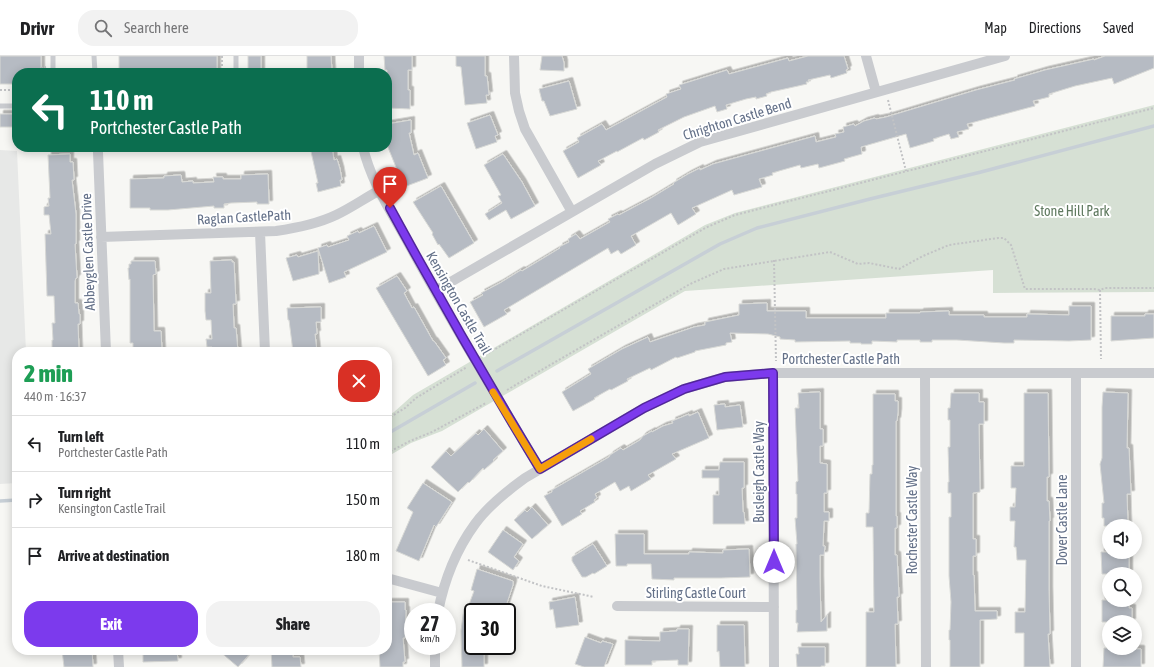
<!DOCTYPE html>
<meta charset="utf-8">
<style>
:root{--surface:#fff;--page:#f2f2f2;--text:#202124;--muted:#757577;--line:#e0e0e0;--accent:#7c3aed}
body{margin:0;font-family:"Asap Condensed",sans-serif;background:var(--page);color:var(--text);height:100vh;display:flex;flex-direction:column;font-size:15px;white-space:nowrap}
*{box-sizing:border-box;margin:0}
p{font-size:13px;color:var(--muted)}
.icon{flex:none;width:22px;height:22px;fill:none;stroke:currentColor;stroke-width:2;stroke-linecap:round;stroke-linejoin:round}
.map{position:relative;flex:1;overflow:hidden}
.side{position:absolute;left:12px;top:291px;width:380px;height:308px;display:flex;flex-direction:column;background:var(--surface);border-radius:16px;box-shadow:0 2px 10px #0003}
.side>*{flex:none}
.guide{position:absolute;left:12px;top:12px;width:380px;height:84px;border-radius:16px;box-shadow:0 2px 10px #0003;background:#0b6e4f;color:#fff;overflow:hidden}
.buttons{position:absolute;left:1102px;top:463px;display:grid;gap:8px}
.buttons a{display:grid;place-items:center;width:40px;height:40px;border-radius:50%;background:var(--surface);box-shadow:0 2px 10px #0003;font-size:20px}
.speed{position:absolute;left:404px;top:547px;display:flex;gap:8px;font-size:20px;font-weight:700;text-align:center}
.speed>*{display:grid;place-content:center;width:52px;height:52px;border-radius:50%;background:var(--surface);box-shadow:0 2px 10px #0003;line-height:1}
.speed small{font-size:10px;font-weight:400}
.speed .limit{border:2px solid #111;border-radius:6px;background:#fff;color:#111}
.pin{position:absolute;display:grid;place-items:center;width:34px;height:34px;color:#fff;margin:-41px -17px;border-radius:50% 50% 50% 0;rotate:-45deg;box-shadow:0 0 4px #0007}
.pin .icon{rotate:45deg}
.me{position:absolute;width:44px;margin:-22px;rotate:0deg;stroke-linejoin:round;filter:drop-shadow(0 0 3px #0008)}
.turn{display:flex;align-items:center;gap:14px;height:84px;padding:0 12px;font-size:18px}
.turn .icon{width:52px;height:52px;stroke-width:2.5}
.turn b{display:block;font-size:28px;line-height:34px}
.round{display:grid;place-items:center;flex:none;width:42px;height:42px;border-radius:16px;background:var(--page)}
.overview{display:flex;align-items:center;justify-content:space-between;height:68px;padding:0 12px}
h1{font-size:24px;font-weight:800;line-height:30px;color:#1e9e55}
.cta{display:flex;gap:8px;margin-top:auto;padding:8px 12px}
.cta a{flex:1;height:46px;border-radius:16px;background:var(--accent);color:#fff;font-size:16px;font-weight:800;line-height:46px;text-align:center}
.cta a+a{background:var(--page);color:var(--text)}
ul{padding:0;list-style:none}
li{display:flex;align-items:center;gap:12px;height:56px;padding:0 12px;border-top:1px solid var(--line)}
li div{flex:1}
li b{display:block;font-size:15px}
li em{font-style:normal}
header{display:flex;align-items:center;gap:24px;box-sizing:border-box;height:56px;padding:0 20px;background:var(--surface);border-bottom:1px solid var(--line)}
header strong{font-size:19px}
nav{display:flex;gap:22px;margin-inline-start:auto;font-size:14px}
.search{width:280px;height:36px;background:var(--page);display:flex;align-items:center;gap:10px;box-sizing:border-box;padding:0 14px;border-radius:16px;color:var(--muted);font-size:15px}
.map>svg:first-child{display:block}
</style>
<header>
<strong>Drivr</strong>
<div class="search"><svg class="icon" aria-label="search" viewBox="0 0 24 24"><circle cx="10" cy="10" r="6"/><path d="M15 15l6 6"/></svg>Search here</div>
<nav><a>Map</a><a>Directions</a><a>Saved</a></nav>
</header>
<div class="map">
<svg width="1154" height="611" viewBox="0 0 1154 611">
<defs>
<filter id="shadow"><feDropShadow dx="3.5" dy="-3.5" stdDeviation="0" flood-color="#0004"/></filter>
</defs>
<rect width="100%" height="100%" fill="#f7f7f4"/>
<!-- built -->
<path fill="#e7e8e7" d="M0,94L17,95L26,296H17V427L0,428Z"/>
<!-- green -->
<path fill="#d6e0d4" d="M1154,49V236L993,237V214L685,235L442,375L411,387L387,401V360L394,356L413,339L705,169L735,157Z"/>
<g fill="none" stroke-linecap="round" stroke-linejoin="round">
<!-- stream -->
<path stroke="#c7cfd6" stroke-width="3.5" d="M497,315L720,188L757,172L870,143L981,116L1154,70
M387,378L475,327
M0,445L17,444"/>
</g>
<!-- building -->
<path fill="#b6bbc3" stroke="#d8d9d6" filter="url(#shadow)" d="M0,0H41V17H17V28H0Z
M119,0H217V17H119Z
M248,0H261V17H248Z
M307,0H331L332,16L307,17Z
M384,0H412V14H408V34H410V53L387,52V14H385Z
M456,0H485V20H487L489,39H486L487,47L465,49L461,11L456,10Z
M542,0H562L564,7V15L540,14Z
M808,0H844L848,13L846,14L847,17L831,22L830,19L808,24L809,26H806L807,28L771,36L766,38L767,40L756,43V41L746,43L726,49L727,53L717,56L715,50L684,61L658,74L659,76L648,82L644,84L643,82L641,83L617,96V95L598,105L601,109L578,122L563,95L579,86L577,82L602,68L606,74L667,41L666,38L681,33L679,29L727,14L729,18L788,2L789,5Z
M1105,0H1154V12L1114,28L1112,22L1075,30L1049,38V41L1033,45L1035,50L967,68L969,73L957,76L959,81L951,83L949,78L933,83L934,85L910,92L906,78L861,91L862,98L844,103L845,105L819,112L818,108L801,112L800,109L772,117L773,119L759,123L762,131L734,139L732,134L692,152L696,158L678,169L671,157L631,180L636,189L621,198L618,194L611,198L608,192L504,254L507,258L484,271L470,246L483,239L481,237L500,227L521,214L522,215L560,192L559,191L569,186L568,183L576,178L580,183L610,166L608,163L618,158L619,159L651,142L674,128L673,127L688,118L700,112V114L713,108L815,80L816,86L836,81L835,78L844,76L843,71L854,68L855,70L864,65L875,62L876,63L886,61L976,34L1015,24L1014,23L1045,14L1094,3V4Z
M569,25L577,53L550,60L544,45H542L539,33Z
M0,58H17V71H0Z
M490,59L498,79L495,80L497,86L476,93L467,67Z
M411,64V77H409L414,99L418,97L428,122L404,131L387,89V68Z
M310,91H332L334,104L337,103L340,113L342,124H340L341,130L318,136L316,127H318Z
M70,98V106H73L74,124H72L76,158V188H75L77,222H76L75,225V247H78L79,258H80V268H78L79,296H52V284H53L52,267H55L54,240H47L45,178H51L49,159H44V151L49,150L48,142H50L48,99Z
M503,98L522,126L535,150L511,163L506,154L489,164L485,158L502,147L498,140L501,139L484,109Z
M268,118L269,148H257V146L231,147L224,148V152H214V150L168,154H150V152H130V123L164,122V120L181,119L182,126L193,125V127L214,126L213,121H223V123H241V119Z
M441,130L474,187L449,202L439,188L438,189L432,178L433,177L413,146Z
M374,170L387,196L344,216L346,221L329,227L318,192L327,189L328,191L349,184L347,180L358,175L359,177Z
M318,195L319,218L293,225L286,202L297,199L298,201Z
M232,204V206H234L236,248H233L234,272H236L238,296H212V291H207L206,283H212L211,264H206L205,255V237H211L210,205Z
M131,205H155L156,218L153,219L154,275H161L162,296H133V287H130V223L129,224L128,212H129V208H131Z
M397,220L407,235L404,237L412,252L414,251L433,285H434L446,302L443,304L446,309L428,320L376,232Z
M767,247V255H806V262H886V257H920V256L949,255V259H984V261H1027V258L1069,259V250H1091V284L1069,285L1014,284V287H1004L957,284H932V286H920V284H897V286L872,285V288H861V287H850V285L795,286V284L780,283V281L768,278L730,277L732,286L726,287V289L695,295V296L677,302L676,301L651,314L650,312L627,323L628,325L611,334L610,333L594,342L595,343L573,355L562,336L591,318L588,313L622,293L648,281L650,286L694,271L705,269V266L739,259V248Z
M321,251V266H316L317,278H315L317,296H293L289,264H288L287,252Z
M1145,258H1154V282L1111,285V260H1145Z
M820,336V373H823V390H820V407L827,408V437H824V456H829V465H824L823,490H825L824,499H820V523L821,566L827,559V575L797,576L798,567H796V554H797L796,488H797L795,462H797V438H796V426L798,425L795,352H799L798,337Z
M1103,336L1128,337L1127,392H1129L1131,438H1127L1128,470H1104V462H1102V447H1104L1100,408L1102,402V351Z
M951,337H979V346H984V368H979L980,436L973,437V483H976V500H973V519H974L975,555H997V563L980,564V611H950V584H949V574H950L951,546L949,520V461H951V437H948V426H949L948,391H950V364H948V352H950Z
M1024,337H1048L1049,421H1047V445H1049L1050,465H1049V534L1050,578H1048L1050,611H1024V577H1015V556H1025L1026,504H1017L1016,491H1014L1015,465H1010V451H1015L1016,432H1011V410H1024Z
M873,338H895V345H898V356L897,365H896V460H897V472H895V499H897L899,541H897L898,568H895L896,611H866V556H874L873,471H866V457H869L870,418H872V409H873Z
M725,348V351L740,349L743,371L717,374L714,349Z
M698,356L709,382L672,398L676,403L648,419L651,423L631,435L629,430L620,435L615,426L595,438L597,442L594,444L595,446L580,455L582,458L562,470L544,440L552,436V434L609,401L610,399L621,392L623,394L640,384L643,380L652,375V376L663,370L673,367L672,365L677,363L689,358V360Z
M484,373L503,395L493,404L494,405L484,414L483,412L469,427L468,426L458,436L431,411L446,395L451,400L476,377L478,379Z
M720,406H744V432H742L743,456H744L745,468H713V439H719V422H702V414H719Z
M423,427L452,446L436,471L434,469L419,505L396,495L413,456L407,452Z
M532,451L548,469L532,483L514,464L525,454L527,456Z
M503,474L523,488L514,501L519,505L513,514L488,496Z
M615,478H644V498H689V496L723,497V494L749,493L750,521L721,522H674V524L652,523L651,508H627V510H616Z
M593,488L607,510L594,518L593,517L586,521H582L572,505V501Z
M1101,496H1129V518H1102Z
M477,513L513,525V529L504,556H473V590H484V611H462L461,575L463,559L464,553L467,554L474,535L471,534Z
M575,541L579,569L556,572L553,553L550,554L549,546Z
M1102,544H1129V552H1132V566H1102Z
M387,546H405V554H406L405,582H403L405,606H403V611H380L379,594H387Z
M717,569H744L745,611H720L719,595L717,596Z
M677,573H689L688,609H678V604L652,605V609H625V584L660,585V576L677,575Z
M585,581L601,587L602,585L613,588L604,611H584L575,608Z
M798,591H825V610H821V611H797L796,598H799Z
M1104,592L1141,593V611H1103Z
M62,594H92L93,611H64Z
M143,594H177L178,605L143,606Z
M218,594H253L238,611Z
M271,594H293V601H300L301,611H272Z"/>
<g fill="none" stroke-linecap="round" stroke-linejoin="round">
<!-- path -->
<path stroke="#c2c3c5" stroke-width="2" stroke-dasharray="2 2" stroke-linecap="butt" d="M222,0V17
M41,12L46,11
M0,34H17
M888,44L906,115
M774,204L776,305
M1100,234L1101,303
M485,299L705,172L735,159L1154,52
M507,334L690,228L724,213L830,196L858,208L869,207L899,213L923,200L949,189L998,182H1004L1011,189L1025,233H1094L1100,234L1105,232H1154
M387,363L405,352L416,342L467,311
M387,397L410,385L432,376L486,347
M468,504L542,530L594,541"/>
<!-- lane -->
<path stroke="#c9cbcf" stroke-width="5" d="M94,0L95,17
M53,17V0
M236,17V0
M0,50H17"/>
<!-- street -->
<path stroke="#c9cbcf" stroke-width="10" d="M359,0V17
M514,0L515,37L519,55L525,73L572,156
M866,0L876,36
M363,91C371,127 394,160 411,192C452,267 496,340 540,413
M98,96L106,296
M260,176L265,296
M101,181L276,175C297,172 317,168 336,159C351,152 365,142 380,134
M435,235L655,108L700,86L1005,0
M773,317L774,611
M925,317L926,611
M1076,317V611
M387,522L442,537
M617,550L774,551
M438,556C444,525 456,494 475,468C488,450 507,435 525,422L644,352L684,333L725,321L773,317H1154
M435,590V611
M118,594L119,611"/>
</g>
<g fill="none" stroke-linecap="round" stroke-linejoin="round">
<!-- route casing -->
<g stroke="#51269a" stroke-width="10">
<path id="route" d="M390,152C438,240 488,327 540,413L644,352L684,333L725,321L773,317L774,506"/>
</g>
<!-- route -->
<use href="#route" stroke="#7c3aed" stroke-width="7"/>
<!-- slow -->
<path stroke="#f59e0b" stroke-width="7" d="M493,336L540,413L591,383"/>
</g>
<g text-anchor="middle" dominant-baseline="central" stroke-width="4" stroke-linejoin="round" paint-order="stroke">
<!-- street labels -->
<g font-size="14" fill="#637088" stroke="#fff">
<text transform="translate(737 63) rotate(-17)">Chrighton Castle Bend</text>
<text transform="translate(244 161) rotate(-3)">Raglan CastlePath</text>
<text transform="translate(88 196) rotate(-92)">Abbeyglen Castle Drive</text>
<text transform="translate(459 247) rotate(60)">Kensington Castle Trail</text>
<text x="841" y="303">Portchester Castle Path</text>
<text transform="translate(759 416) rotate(-90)">Busleigh Castle Way</text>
<text transform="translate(912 464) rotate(-90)">Rochester Castle Way</text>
<text transform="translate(1062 464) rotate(-90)">Dover Castle Lane</text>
<text x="696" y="537">Stirling Castle Court</text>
</g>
<!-- park labels -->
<g font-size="14" fill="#5f795f" stroke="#fff">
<text x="1072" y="155">Stone Hill Park</text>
</g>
</g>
</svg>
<div class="buttons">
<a><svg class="icon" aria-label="sound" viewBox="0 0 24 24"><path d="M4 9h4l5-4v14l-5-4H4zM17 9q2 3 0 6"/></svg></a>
<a><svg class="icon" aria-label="search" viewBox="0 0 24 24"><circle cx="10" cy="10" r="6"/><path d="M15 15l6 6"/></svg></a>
<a><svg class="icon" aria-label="layers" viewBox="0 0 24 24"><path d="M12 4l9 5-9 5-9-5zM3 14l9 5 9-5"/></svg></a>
</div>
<div class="speed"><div>27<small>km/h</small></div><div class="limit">30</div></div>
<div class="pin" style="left:390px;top:152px;background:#d93025"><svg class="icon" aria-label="arrive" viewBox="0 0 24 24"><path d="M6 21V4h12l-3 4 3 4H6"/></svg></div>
<svg class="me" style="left:774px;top:506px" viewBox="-20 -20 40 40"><circle r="19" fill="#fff"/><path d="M0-13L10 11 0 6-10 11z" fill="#7c3aed"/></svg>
<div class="guide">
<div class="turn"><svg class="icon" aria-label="left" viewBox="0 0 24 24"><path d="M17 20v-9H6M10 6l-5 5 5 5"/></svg><div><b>110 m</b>Portchester Castle Path</div></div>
</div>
<section class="side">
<div class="overview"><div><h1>2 min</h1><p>440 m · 16:37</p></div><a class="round" style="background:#d93025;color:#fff"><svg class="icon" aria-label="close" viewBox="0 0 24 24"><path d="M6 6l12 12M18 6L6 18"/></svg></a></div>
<ul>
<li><svg class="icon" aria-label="left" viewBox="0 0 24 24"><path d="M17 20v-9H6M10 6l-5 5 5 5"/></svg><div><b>Turn left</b><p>Portchester Castle Path</p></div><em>110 m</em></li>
<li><svg class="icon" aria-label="right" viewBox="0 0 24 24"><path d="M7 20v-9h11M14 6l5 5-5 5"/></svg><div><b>Turn right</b><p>Kensington Castle Trail</p></div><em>150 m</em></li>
<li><svg class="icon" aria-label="arrive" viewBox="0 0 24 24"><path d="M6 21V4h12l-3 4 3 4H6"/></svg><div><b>Arrive at destination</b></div><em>180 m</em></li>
</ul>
<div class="cta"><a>Exit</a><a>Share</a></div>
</section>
</div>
